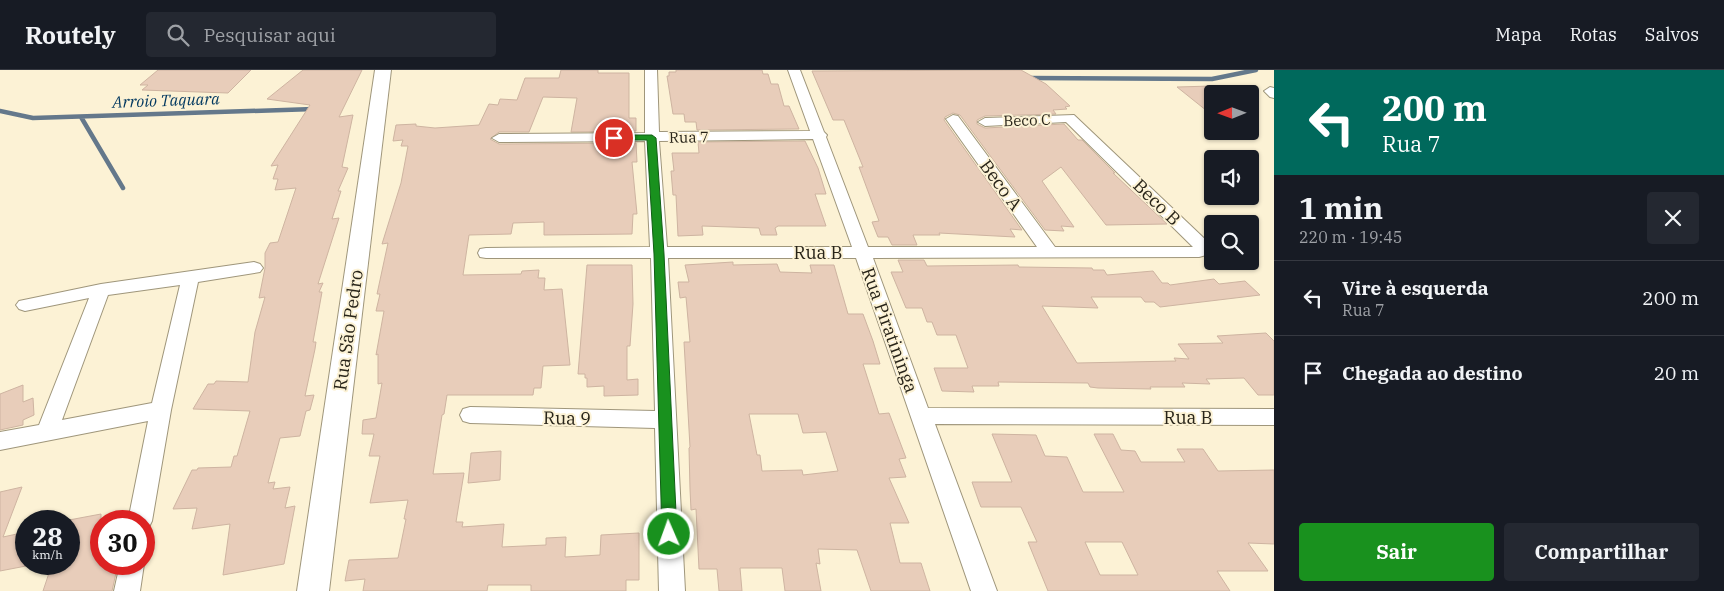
<!DOCTYPE html>
<html lang="pt">
<meta charset="utf-8">
<style>
:root{--surface:#171b24;--page:#242831;--text:#f1f3f6;--muted:#9ea1a6;--line:#363941;--accent:#19911e}
body{margin:0;font-family:"IBM Plex Serif",serif;background:var(--page);color:var(--text);height:100vh;display:flex;flex-direction:column;font-size:19px;white-space:nowrap}
*{box-sizing:border-box;margin:0}
p{font-size:16px;color:var(--muted)}
.icon{flex:none;width:28px;height:28px;fill:none;stroke:currentColor;stroke-width:2;stroke-linecap:round;stroke-linejoin:round}
.map{position:relative;flex:1;overflow:hidden}
.side{display:flex;flex-direction:column;background:var(--surface);width:450px}
.side>*{flex:none}
.banner{background:#00695c;color:#fff;overflow:hidden}
.needle{width:32px;rotate:269deg}
.fabs{position:absolute;left:1204px;top:15px;display:grid;gap:10px}
.fabs a{display:grid;place-items:center;width:55px;height:55px;border-radius:5px;background:var(--surface);box-shadow:0 1px 4px #0004;font-size:25px}
.speed{position:absolute;left:15px;top:440px;display:flex;gap:10px;font-size:25px;font-weight:700;text-align:center}
.speed>*{display:grid;place-content:center;width:65px;height:65px;border-radius:50%;background:var(--surface);box-shadow:0 1px 4px #0004;line-height:1}
.speed small{font-size:12px;font-weight:400}
.speed .limit{border:8px solid #d22;background:#fff;color:#111}
.pin{position:absolute;display:grid;place-items:center;width:42px;height:42px;color:#fff;margin:-21px;border:2px solid #fff;border-radius:50%;box-shadow:0 1px 5px #0007}
.me{position:absolute;width:55px;margin:-28px;rotate:358deg;stroke-linejoin:round;filter:drop-shadow(0 0 4px #0008)}
.turn{display:flex;align-items:center;gap:18px;height:105px;padding:0 25px;font-size:22px}
.turn .icon{width:65px;height:65px;stroke-width:2.5}
.turn b{display:block;font-size:35px;line-height:42px}
.round{display:grid;place-items:center;flex:none;width:52px;height:52px;border-radius:5px;background:var(--page)}
.overview{display:flex;align-items:center;justify-content:space-between;height:85px;padding:0 25px}
h1{font-size:30px;font-weight:700;line-height:38px}
.cta{display:flex;gap:10px;margin-top:auto;padding:10px 25px}
.cta a{flex:1;height:58px;border-radius:5px;background:var(--accent);color:#fff;font-size:20px;font-weight:700;line-height:58px;text-align:center}
.cta a+a{background:var(--page);color:var(--text)}
ul{padding:0;list-style:none}
li{display:flex;align-items:center;gap:15px;height:75px;padding:0 25px;border-top:1px solid var(--line)}
li div{flex:1}
li b{display:block;font-size:19px}
li em{font-style:normal}
header{display:flex;align-items:center;gap:30px;box-sizing:border-box;height:70px;padding:0 25px;background:var(--surface);border-bottom:1px solid var(--line)}
header strong{font-size:24px}
nav{display:flex;gap:28px;margin-inline-start:auto;font-size:18px}
.search{width:350px;height:45px;background:var(--page);display:flex;align-items:center;gap:12px;box-sizing:border-box;padding:0 18px;border-radius:5px;color:var(--muted);font-size:19px}
main{display:flex;flex:1;min-height:0}
.map>svg:first-child{display:block}
</style>
<header>
<strong>Routely</strong>
<div class="search"><svg class="icon" aria-label="search" viewBox="0 0 24 24"><circle cx="10" cy="10" r="6"/><path d="M15 15l6 6"/></svg>Pesquisar aqui</div>
<nav><a>Mapa</a><a>Rotas</a><a>Salvos</a></nav>
</header>
<main>
<div class="map">
<svg width="1274" height="521" viewBox="0 0 1274 521">
<rect width="100%" height="100%" fill="#fcf2d5"/>
<g fill="none" stroke-linecap="round" stroke-linejoin="round">
<!-- stream -->
<path stroke="#64788b" stroke-width="4.5" d="M1029,8L1212,9L1256,0
M0,41L33,48L314,39
M81,47L123,118"/>
</g>
<!-- building -->
<path fill="#e8cdba" stroke="#ceb4a1" fill-rule="evenodd" d="M158,0H251L228,23L142,20L148,15H140Z
M303,0H362L339,47L353,45L342,97L348,98L338,121H341L332,149L339,148L318,214L323,213L319,222H322L313,272H316L315,279L305,326L314,325L310,340L306,341L300,366L280,368L268,413L275,412L273,419L290,417L285,438L295,436L284,494L223,505L230,454L192,459L197,438L173,439L192,400H197L198,398L231,397L234,386H237L250,341L193,339L208,314H214L216,311L248,312L255,262L265,227L259,228L265,198V183L270,173L278,172L296,118L275,120L278,109H273L278,95L271,96L310,35L267,29Z
M561,0H598V3H629V48H636V61L571,62L577,28L543,27L529,62H499L490,69L499,74L636,73L637,92H632L637,144H633L632,164L544,165V152L513,153L511,164L469,165L463,205L521,204L522,201L539,200L538,208H545L544,220L562,219L570,295L543,296L541,318H534L533,325H447L444,344L442,345L433,404L464,403L456,452H463L462,457L504,454L502,477L546,475V468L566,467L565,487L600,485L601,465L639,463V510H626V521H531V515H488L487,521H363L365,509L345,511L349,490L398,488L406,449H404L408,430L370,433L380,386H369L374,364H362L363,350L376,348L382,313L378,314V284L376,285L384,241H376L380,224H377L388,173L382,174L401,113L408,76H401L403,70L393,71L396,55L416,54V56L435,58L479,55L489,34L498,35L500,29L517,30L525,8H559Z
M676,0H762L763,4H768L771,14H778L784,36H789L799,59L697,60L696,52H685L684,44H673L667,6H669V2H676Z
M1021,0L1046,14L1070,36L1065,37L1067,39L1053,40L1056,44L985,46L977,50V54L985,58L1064,54L1078,70H1082L1115,103H1113L1167,154L1106,155L1061,97L1042,111L1074,157L1061,156L1064,161L1045,160L960,45L953,43L945,47L944,50L1022,160L1010,159L1015,167L939,163L940,165H913L917,175H892L888,167H878L872,152L879,151L859,97H863L844,50H833L812,1Z
M1212,16V45L1177,17Z
M805,71L818,98L826,124H815L826,156H778L775,158L777,165H761L759,158L702,156L703,165L678,166L676,125H673L671,101H674L672,83H699L698,72Z
M898,190H924L927,196L1018,195L1019,197L1092,198L1093,200H1104L1107,205L1153,201L1162,213H1168L1170,215L1214,209L1219,214L1245,211L1260,225L1160,237L1154,232H1145L1141,227H1091L1098,238L1042,236L1077,293L1176,291L1174,288L1189,289L1178,274L1223,273L1217,266L1266,263L1274,271V325H1258L1244,308L1206,309L1210,314L1182,313L1185,317H1150L1151,319L1098,318L1090,317L1088,313L998,312L999,316H972L974,322L942,321L934,298H968L956,265H937L932,252H927L922,238H906L891,202H903Z
M733,192V195L777,194L780,202L812,203L810,195H834L848,244H863L873,271L880,294H863L879,344L889,343L906,388L899,389L906,407L889,408L909,453H890L900,493H921L930,521H871L857,480L818,479L820,494L816,493L821,521H785L782,498H740L742,521H719L717,499H699L696,439L691,440L690,419L689,378L690,377L684,272H690L686,227L680,228L678,212H689L685,195ZM749,344H798L803,363L826,362L838,401L803,405L802,400L762,401L760,385H757Z
M587,195H632L633,234L630,276H627V310L638,309V325L604,326V316L587,317V308H585V304H578Z
M23,315V332L33,328L34,345L23,350V355L0,360V324Z
M992,364L1036,365L1045,386L1067,387L1083,422H1124L1094,364H1113L1121,380L1135,381L1141,392H1185L1177,379H1203L1218,401L1274,400V474L1248,473L1268,501H1217L1230,521H1048L1028,472H1037L1021,437H981L979,432L972,412H1012ZM1085,472H1122L1138,505H1100Z
M501,381L500,410L468,413L471,383Z
M22,417L3,467L26,462V496L0,501V422Z
M101,444V494H118L112,521H43L52,494H69V450Z"/>
<g fill="none" stroke-linecap="round" stroke-linejoin="round">
<!-- minor casing -->
<g stroke="#9f967b" stroke-width="2">
<path id="minor" d="M645,0H657L659,62L810,61L788,0H800L824,62L827,65L826,67L868,177H1037L946,49L953,45L958,46L1055,177H1193L1066,52L985,56L978,52L985,48L1074,45L1208,172L1212,180L1210,184L1199,187L873,188L928,338L1274,339V355L935,354L997,521H971L856,188H668L685,521H659L655,358L470,353L463,351L460,345L463,339L470,337L655,341L651,188H486L480,187L478,183L480,179L486,178L650,177L645,71L499,72L492,68L499,64L645,63ZM813,69L852,177H667L659,71Z
M1270,17L1274,18V28L1270,27L1264,21Z
M254,192L260,194L263,198L260,202L198,212L171,340L152,451L148,459L144,460V451H128L148,351L0,380V362L39,355L89,228L25,241L19,239L16,235L19,231L101,214ZM180,215L152,333L62,350L108,225Z
M144,493V494L140,521H114L120,494Z"/>
</g>
<!-- tertiary casing -->
<g stroke="#9f967b" stroke-width="2">
<path id="tertiary" d="M375,0H391L329,521H297Z"/>
</g>
<!-- minor -->
<use href="#minor" fill="#fff" fill-rule="evenodd"/>
<!-- tertiary -->
<use href="#tertiary" fill="#fff" fill-rule="evenodd"/>
</g>
<!-- route -->
<path fill="#19911e" stroke="#105e14" d="M614,65H652L656,68L664,184L677,464L674,469L669,471L664,469L662,464L654,184L647,70H611L609,68Z"/>
<g text-anchor="middle" dominant-baseline="central" stroke-width="4" stroke-linejoin="round" paint-order="stroke">
<!-- far-street labels -->
<g font-size="15" fill="#282419" stroke="#fcf2d5">
<text transform="translate(1027 50) rotate(-2)">Beco C</text>
<text transform="translate(689 67) rotate(-1)">Rua 7</text>
</g>
<!-- far-water labels -->
<g font-size="16" font-style="italic" fill="#00375f" stroke="#fcf2d5">
<text transform="translate(166 30) rotate(-2)">Arroio Taquara</text>
</g>
<!-- street labels -->
<g font-size="18" fill="#282419" stroke="#fcf2d5">
<text transform="translate(1001 115) rotate(54)">Beco A</text>
<text transform="translate(1157 132) rotate(44)">Beco B</text>
<text x="818" y="182">Rua B</text>
<text transform="translate(348 260) rotate(-82)">Rua São Pedro</text>
<text transform="translate(890 260) rotate(70)">Rua Piratininga</text>
<text x="1188" y="347">Rua B</text>
<text transform="translate(567 348) rotate(1)">Rua 9</text>
</g>
</g>
</svg>
<div class="fabs">
<a><svg class="needle" viewBox="-14 -14 28 28"><path d="M0-13l5 13h-10z" fill="#e53935"/><path d="M0 13l5-13h-10z" fill="#9ea1a6"/></svg></a>
<a><svg class="icon" aria-label="sound" viewBox="0 0 24 24"><path d="M4 9h4l5-4v14l-5-4H4zM17 9q2 3 0 6"/></svg></a>
<a><svg class="icon" aria-label="search" viewBox="0 0 24 24"><circle cx="10" cy="10" r="6"/><path d="M15 15l6 6"/></svg></a>
</div>
<div class="speed"><div>28<small>km/h</small></div><div class="limit">30</div></div>
<div class="pin" style="left:614px;top:68px;background:#d93025"><svg class="icon" aria-label="arrive" viewBox="0 0 24 24"><path d="M6 21V4h12l-3 4 3 4H6"/></svg></div>
<svg class="me" style="left:669px;top:464px" viewBox="-20 -20 40 40"><circle r="17" fill="#19911e" stroke="#fff" stroke-width="3"/><path d="M0-11L8 9 0 5-8 9z" fill="#fff"/></svg>
</div>
<section class="side">
<div class="banner">
<div class="turn"><svg class="icon" aria-label="left" viewBox="0 0 24 24"><path d="M17 20v-9H6M10 6l-5 5 5 5"/></svg><div><b>200 m</b>Rua 7</div></div>
</div>
<div class="overview"><div><h1>1 min</h1><p>220 m · 19:45</p></div><a class="round"><svg class="icon" aria-label="close" viewBox="0 0 24 24"><path d="M6 6l12 12M18 6L6 18"/></svg></a></div>
<ul>
<li><svg class="icon" aria-label="left" viewBox="0 0 24 24"><path d="M17 20v-9H6M10 6l-5 5 5 5"/></svg><div><b>Vire à esquerda</b><p>Rua 7</p></div><em>200 m</em></li>
<li><svg class="icon" aria-label="arrive" viewBox="0 0 24 24"><path d="M6 21V4h12l-3 4 3 4H6"/></svg><div><b>Chegada ao destino</b></div><em>20 m</em></li>
</ul>
<div class="cta"><a>Sair</a><a>Compartilhar</a></div>
</section>
</main>
